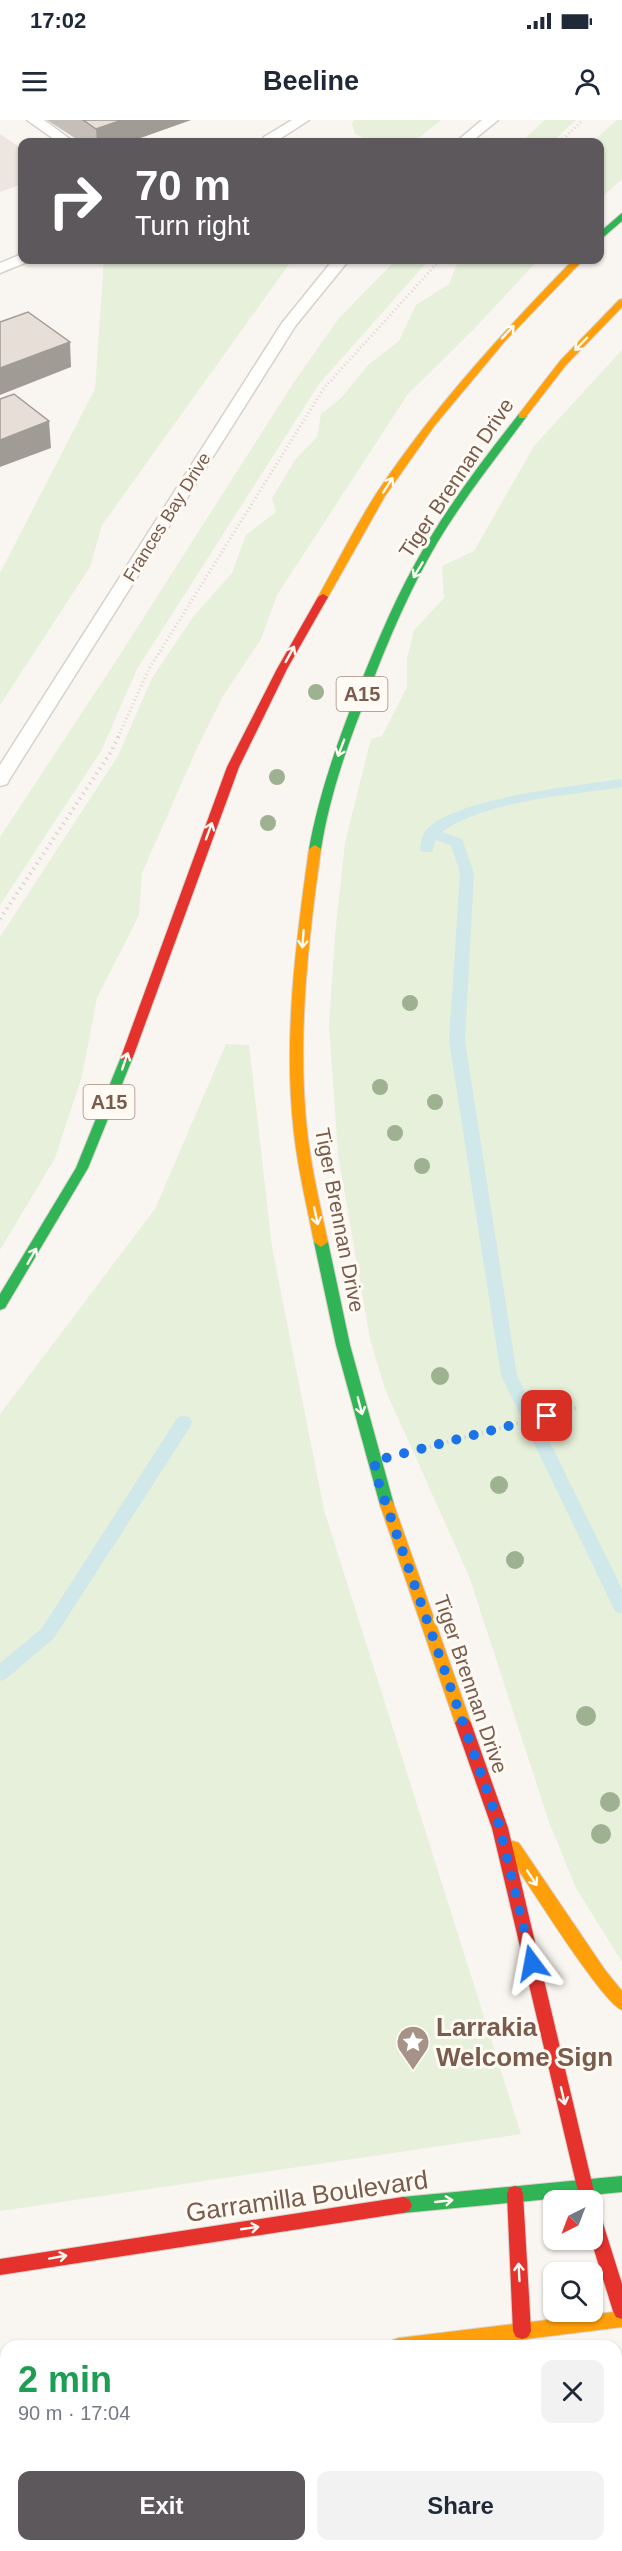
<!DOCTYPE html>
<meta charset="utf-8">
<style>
:root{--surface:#fff;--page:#f2f2f3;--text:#1f2937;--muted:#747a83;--accent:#5c585b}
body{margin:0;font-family:Arial,sans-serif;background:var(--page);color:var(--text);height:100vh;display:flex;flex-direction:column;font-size:22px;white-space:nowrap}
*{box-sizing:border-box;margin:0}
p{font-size:20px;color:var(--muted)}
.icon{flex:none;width:33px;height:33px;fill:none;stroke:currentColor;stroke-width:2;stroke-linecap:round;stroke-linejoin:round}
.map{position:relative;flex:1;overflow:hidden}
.side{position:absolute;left:0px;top:2220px;width:622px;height:212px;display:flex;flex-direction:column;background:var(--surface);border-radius:18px 18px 0 0;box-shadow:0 2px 4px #0004}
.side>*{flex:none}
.banner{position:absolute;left:18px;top:18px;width:586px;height:126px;border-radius:12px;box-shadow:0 2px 4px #0004;background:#5c585b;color:#fff;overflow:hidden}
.needle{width:39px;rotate:222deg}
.fabs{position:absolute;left:543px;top:2070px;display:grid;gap:12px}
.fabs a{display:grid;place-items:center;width:60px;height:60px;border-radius:12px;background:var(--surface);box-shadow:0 2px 4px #0004;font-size:30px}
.pin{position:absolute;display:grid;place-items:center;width:51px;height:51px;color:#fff;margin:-26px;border-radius:12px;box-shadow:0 3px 9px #0006}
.me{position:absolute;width:66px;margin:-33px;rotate:347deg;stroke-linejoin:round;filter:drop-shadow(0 0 4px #0008)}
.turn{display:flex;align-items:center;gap:21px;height:126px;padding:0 18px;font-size:27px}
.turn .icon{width:78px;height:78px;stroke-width:2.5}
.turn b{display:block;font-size:42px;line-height:51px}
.round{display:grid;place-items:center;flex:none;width:63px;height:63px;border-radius:12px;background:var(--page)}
.summary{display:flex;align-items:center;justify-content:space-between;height:102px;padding:0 18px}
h1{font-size:36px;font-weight:600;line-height:45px;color:#1e9e55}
.primary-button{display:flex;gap:12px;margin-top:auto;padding:12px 18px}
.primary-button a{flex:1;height:69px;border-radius:12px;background:var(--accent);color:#fff;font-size:24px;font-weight:600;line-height:69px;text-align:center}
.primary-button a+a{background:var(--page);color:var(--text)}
.status{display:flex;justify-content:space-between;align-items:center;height:42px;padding:0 30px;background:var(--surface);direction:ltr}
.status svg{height:16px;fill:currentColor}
header{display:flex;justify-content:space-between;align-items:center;height:78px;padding:0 18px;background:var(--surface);font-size:27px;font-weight:600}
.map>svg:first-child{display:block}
</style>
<div class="status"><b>17:02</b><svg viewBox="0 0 49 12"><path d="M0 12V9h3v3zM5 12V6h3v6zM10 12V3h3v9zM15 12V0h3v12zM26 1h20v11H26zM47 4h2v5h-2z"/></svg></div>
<header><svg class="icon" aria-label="menu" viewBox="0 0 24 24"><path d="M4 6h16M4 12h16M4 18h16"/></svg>Beeline<svg class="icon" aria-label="person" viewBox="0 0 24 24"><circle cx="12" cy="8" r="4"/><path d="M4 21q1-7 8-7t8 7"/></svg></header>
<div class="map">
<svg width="622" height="2431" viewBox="0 0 622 2431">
<rect width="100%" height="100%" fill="#f9f5f0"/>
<!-- industrial -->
<path fill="#ede5e0" d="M0,14L22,29V64L0,72Z"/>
<!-- green -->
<path fill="#e7f0db" d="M354,0H441L420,17L406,22H373L355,14L352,4Z
M545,0H576L552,22H521Z
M617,0H622V59L600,79V22H592Z
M104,140H292L102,405L90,447L0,585V453L95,269Z
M396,140H429L319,264L137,549L101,631L0,785V717L114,544L294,262L339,198Z
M462,140H538L475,208L408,274L277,475L261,519L223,576L197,628L142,753L139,795L97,878L82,956L55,1038L0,1130V817L118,636L152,558L193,497L232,453L246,415L276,392L272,378L295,340L317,317L321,294L341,278L368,245L399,221L416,185L449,164L458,142Z
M622,230V1842L576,1768L549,1702L469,1456L385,1269L370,1219L338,1034L329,906L335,815L345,723L371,619L382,616L407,567V539L414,510L444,478L442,446L474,431L534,326Z
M226,924L249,925L272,1127L324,1390L521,2014L0,2091V1294L155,1089Z
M238,2426H438L442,2431H137L142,2428Z"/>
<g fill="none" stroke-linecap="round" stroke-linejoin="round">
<!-- stream -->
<path fill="#d0e8ea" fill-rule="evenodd" d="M622,659V667C571,675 483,681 442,712L462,719L474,753L465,921L517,1255L622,1469V1494L616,1492L613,1487L501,1255L449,921L460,753L451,725L436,720L432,732H422L420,729C421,722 422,713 428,708C462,677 575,666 622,659Z
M184,1296L190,1297L192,1302L190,1307L54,1518L6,1559L0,1561V1543L42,1508L178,1297Z"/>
<!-- lane casing -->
<g stroke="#d7d1cb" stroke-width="3">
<path id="lane" d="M27,0H44L74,22H58Z
M292,0H309L275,22H263L262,20L264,17Z
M482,0H498L471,22H456Z
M22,134V140H29L27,142L0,153V143Z
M333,140H349L296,205L9,660L7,664L0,666V645L282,203Z"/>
</g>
<!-- street casing -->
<g stroke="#d7d1cb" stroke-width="2">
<path id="street" d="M616,2410L622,2420V2431H581L579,2426H616Z
M463,2426H510L512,2431H465Z"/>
</g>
<!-- fast casing -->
<g stroke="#d9d2cb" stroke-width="2">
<path id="fast" d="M622,93V101L600,120V112Z
M522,293L527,296C496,338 464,378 437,423C410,469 389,518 370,568C349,620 330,673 321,729L319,732H311L309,729C318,679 334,632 352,585C371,537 390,489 415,444C444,391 481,342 519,294Z
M127,933L133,937L88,1048L5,1188L0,1190V1174L76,1048L121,937Z
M321,1117L328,1122L350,1225L394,1385L392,1389H382L380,1385L336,1225L314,1122Z
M622,2056V2072L403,2093L397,2091L394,2085L397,2079L403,2077Z"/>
</g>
<!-- slow casing -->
<g stroke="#d9d2cb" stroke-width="2">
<path id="slow" d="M573,140H583L505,221L435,305L385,376L328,477L327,479H319L318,477C337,443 355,407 376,374C433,288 502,213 573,140Z
M622,179V187L566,245L525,298H519V294L560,241L619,180Z
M315,725L321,729C308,822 297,917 307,1010C311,1048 320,1085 328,1122L321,1127L314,1122C307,1086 298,1050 294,1013C283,919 296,822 309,729Z
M387,1379L392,1381L394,1385L471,1603L468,1607L463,1609L458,1607L455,1603L380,1385L382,1381Z
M513,1721L519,1723L605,1850L622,1871V1890C602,1883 525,1758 507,1733L505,1728L507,1723Z
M622,2191V2207L469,2226H390L393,2220L399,2218Z"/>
</g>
<!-- jam casing -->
<g stroke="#d9d2cb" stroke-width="2">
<path id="jam" d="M323,474L328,477L287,549L239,647L133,937L127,941L123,940L121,937L227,647L277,549L318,477Z
M463,1597L468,1599L471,1603L508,1708L596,2080L592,2086V2080H580L492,1708L455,1603L458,1599Z
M515,2066L521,2068L523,2074L531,2211L528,2217L522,2219L516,2217L513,2211L507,2074L509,2068Z
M403,2077L409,2079L412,2085L409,2091L403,2093L0,2155V2139Z
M592,2089L598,2091L601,2097L622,2164V2199L616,2197L613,2191L591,2120H592Z
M6,2277V2295L0,2296V2278Z"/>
</g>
<!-- path-far2 -->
<path stroke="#dcd5d0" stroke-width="3" stroke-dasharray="1 3" stroke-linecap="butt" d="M560,22L583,0
M118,617L149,549L324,268L440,140"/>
<!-- path-far1 -->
<path stroke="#dcd5d0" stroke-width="4" stroke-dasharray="1.5 4.5" stroke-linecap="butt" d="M0,799L111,632L119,615
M418,1330L579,1287"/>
<!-- path -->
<path stroke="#dcd5d0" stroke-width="4.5" stroke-dasharray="1.5 5" stroke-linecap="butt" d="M616,2278L622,2277
M0,2415L6,2414"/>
<!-- lane -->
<use href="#lane" fill="#fefefd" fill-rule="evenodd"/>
<!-- street -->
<use href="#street" fill="#fefefd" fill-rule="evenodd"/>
<!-- fast -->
<use href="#fast" fill="#30b455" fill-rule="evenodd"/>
<!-- slow -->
<use href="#slow" fill="#ff9f0a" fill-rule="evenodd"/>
<!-- jam -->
<use href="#jam" fill="#e5322d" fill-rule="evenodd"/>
</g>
<!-- trees -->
<g fill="#9eb190">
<circle cx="316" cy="572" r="8"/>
<circle cx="277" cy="657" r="8"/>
<circle cx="268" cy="703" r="8"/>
<circle cx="410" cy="883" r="8"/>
<circle cx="380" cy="967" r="8"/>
<circle cx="435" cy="982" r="8"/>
<circle cx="395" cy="1013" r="8"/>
<circle cx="422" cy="1046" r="8"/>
<circle cx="440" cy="1256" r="9"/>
<circle cx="499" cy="1365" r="9"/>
<circle cx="515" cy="1440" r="9"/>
<circle cx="586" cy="1596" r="10"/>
<circle cx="610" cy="1682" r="10"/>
<circle cx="601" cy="1714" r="10"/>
</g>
<!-- wall -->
<path fill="#c6bfb9" d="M47,0H191L129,22H81Z"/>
<!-- shaded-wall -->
<path fill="#a19b96" d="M122,0H191L129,22H97L96,9Z
M70,222L71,247L0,275V248Z
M49,301L51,328L0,347V320Z"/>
<!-- building -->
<path fill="#e6ded7" stroke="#a19b96" stroke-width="1.5" d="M83,0H122L96,9Z
M28,192L70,222L0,248V202Z
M14,274L49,301L0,320V279Z"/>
<!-- one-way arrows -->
<defs><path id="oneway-shaft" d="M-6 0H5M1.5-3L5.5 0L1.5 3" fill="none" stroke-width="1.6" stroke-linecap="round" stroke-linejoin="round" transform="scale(1.5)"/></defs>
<g stroke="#fffaf3">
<use href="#oneway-shaft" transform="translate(508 212) rotate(-47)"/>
<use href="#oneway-shaft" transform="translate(581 224) rotate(134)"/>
<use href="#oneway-shaft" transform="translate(388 365) rotate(-57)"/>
<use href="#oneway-shaft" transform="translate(418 450) rotate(121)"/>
<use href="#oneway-shaft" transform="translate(290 534) rotate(-61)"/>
<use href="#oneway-shaft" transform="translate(341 628) rotate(111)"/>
<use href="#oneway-shaft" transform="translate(209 711) rotate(-70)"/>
<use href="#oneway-shaft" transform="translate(303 819) rotate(94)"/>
<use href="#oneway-shaft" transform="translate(125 941) rotate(-71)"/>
<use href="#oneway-shaft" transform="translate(316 1096) rotate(78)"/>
<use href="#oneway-shaft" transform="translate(32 1136) rotate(-60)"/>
<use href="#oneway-shaft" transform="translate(360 1286) rotate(75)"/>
<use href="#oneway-shaft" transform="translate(532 1758) rotate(57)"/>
<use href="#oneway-shaft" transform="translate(563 1976) rotate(77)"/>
<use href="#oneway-shaft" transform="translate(444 2081) rotate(-6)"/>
<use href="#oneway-shaft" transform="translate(250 2108) rotate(-8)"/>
<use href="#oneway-shaft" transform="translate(58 2137) rotate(-10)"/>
<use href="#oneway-shaft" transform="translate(519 2152) rotate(-93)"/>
</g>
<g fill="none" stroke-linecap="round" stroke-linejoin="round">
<!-- route -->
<path stroke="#1a73e8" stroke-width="10" stroke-dasharray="0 18" d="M532,1843L500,1708L379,1364L374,1341L547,1296"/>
</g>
<!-- icons -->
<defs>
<g id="sight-pin" transform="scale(1.725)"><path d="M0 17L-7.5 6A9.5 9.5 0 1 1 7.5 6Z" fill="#a69286" stroke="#fffaf3"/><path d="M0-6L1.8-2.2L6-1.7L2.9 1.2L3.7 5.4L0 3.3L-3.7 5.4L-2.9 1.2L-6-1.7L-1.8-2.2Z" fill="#fff"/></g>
</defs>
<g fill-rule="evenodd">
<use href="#sight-pin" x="413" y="1922"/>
</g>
<g text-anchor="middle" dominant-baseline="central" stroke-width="6" stroke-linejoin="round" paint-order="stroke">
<!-- far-street labels -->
<g font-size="18" fill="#7a5c4d" stroke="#fffaf3">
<text transform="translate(167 397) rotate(-58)">Frances Bay Drive</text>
</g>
<!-- shield labels -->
<g fill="#fffaf3" stroke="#a28b7f" stroke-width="1.5">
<rect x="336.5" y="557" width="51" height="34" rx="4.5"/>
<rect x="83.5" y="965" width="51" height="34" rx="4.5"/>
</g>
<g font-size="20" font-weight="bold" fill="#7a5c4d">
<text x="362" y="574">A15</text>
<text x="109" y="982">A15</text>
</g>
<!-- street labels -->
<g font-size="21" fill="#7a5c4d" stroke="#fffaf3">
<text transform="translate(456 358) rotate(-56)">Tiger Brennan Drive</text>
<text transform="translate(340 1100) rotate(79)">Tiger Brennan Drive</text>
<text transform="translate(471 1564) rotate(71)">Tiger Brennan Drive</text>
</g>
<!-- near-poi labels -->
<g font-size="26" font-weight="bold" fill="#7a5c4d" stroke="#fffaf3" text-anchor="start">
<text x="436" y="1907">Larrakia<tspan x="436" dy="30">Welcome Sign</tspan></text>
</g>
<!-- near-street labels -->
<g font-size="26" fill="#7a5c4d" stroke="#fffaf3">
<text transform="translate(307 2076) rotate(-8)">Garramilla Boulevard</text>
</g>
</g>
</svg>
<div class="fabs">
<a><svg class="needle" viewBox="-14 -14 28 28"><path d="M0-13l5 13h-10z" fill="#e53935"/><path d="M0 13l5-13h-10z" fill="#747a83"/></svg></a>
<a><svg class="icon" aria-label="search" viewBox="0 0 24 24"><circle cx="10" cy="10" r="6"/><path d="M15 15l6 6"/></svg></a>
</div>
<div class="pin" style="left:547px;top:1296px;background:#d93025"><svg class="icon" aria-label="arrive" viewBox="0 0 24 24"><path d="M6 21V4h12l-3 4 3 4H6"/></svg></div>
<svg class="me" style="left:532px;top:1843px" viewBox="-20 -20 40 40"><path d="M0-17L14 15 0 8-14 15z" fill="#1a73e8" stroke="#fff" stroke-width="4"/></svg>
<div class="banner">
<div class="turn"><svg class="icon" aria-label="right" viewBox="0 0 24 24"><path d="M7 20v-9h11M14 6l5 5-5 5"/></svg><div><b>70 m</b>Turn right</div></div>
</div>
<section class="side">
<div class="summary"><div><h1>2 min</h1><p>90 m · 17:04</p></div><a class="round"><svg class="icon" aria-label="close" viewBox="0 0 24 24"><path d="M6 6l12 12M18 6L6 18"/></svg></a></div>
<div class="primary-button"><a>Exit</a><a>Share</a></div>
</section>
</div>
